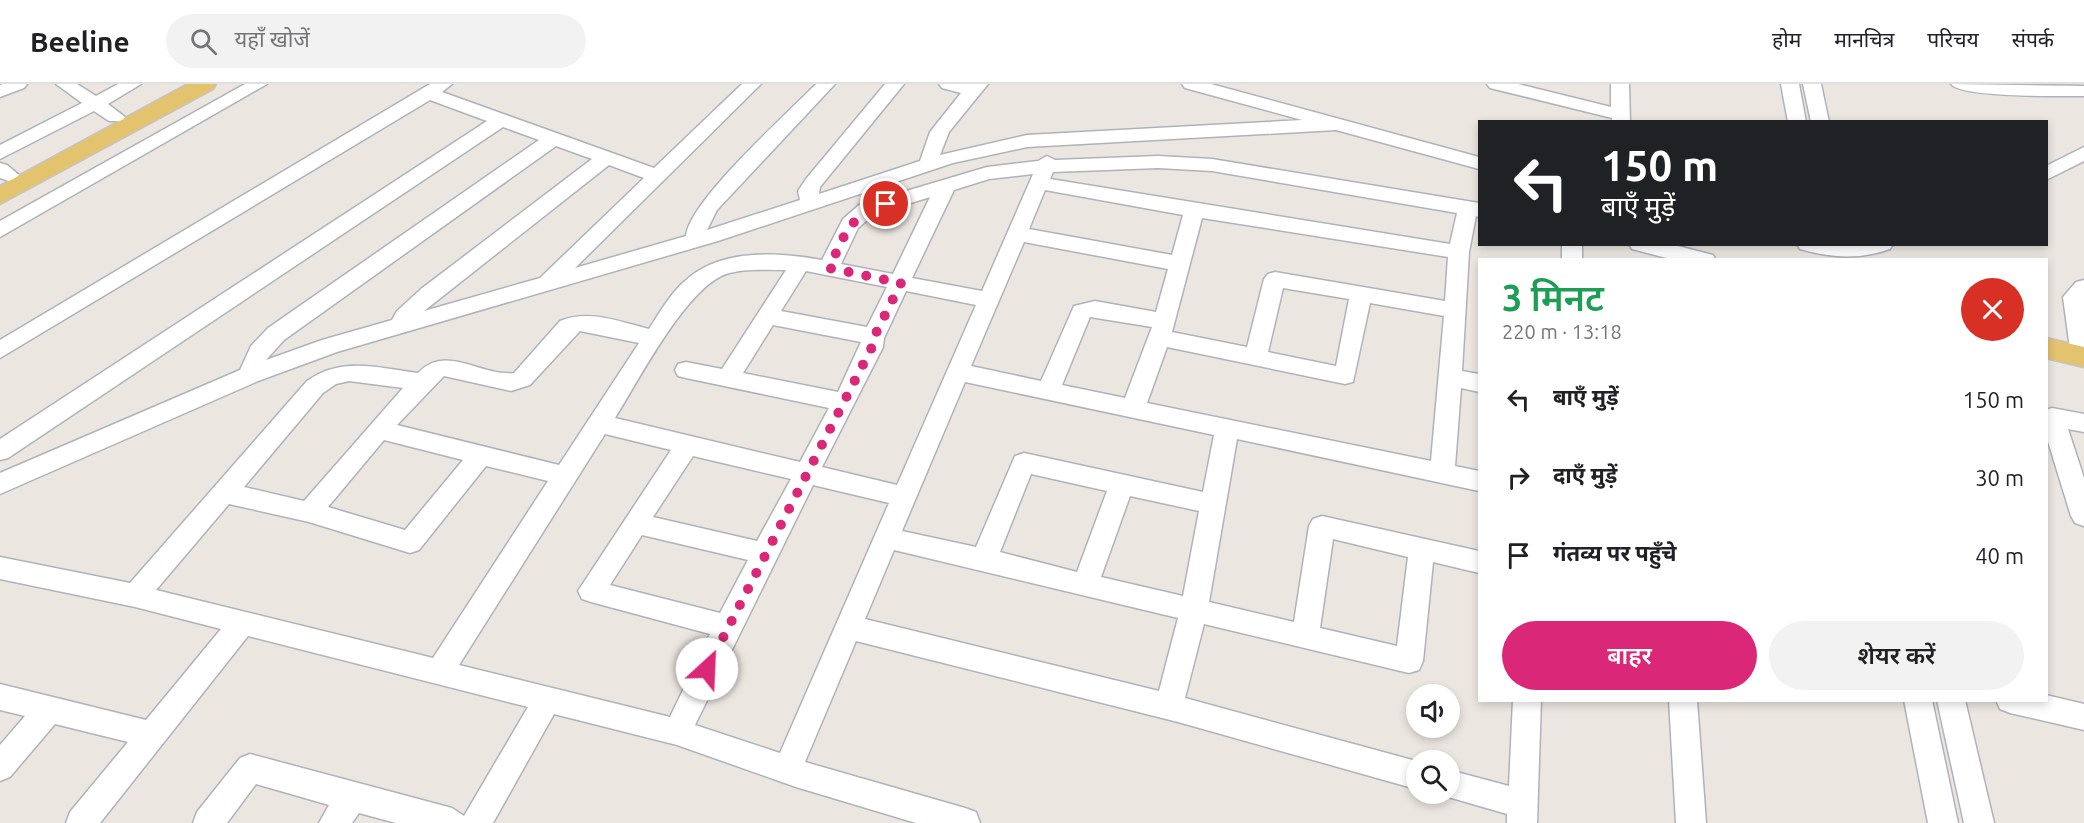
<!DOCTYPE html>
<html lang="hi">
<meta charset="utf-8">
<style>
:root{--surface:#fff;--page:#f2f2f2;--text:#202124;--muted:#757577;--line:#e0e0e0;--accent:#db2777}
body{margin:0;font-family:Ubuntu,"Noto Sans Devanagari",sans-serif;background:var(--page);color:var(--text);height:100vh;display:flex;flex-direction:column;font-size:22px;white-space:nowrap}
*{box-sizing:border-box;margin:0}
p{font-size:20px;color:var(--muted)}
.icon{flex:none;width:33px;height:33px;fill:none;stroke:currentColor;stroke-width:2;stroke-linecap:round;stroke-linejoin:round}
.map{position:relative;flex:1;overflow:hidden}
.side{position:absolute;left:1478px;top:174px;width:570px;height:444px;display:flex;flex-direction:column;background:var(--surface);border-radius:0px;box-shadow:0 3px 9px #0003}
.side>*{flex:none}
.guide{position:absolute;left:1478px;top:36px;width:570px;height:126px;border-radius:0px;box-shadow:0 3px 9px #0003;background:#202124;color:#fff;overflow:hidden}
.fabs{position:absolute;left:1406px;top:600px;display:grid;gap:12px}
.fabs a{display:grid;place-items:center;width:54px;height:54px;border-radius:50%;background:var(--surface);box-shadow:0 3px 9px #0003;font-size:30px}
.pin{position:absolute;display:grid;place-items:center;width:51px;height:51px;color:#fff;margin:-26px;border:3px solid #fff;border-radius:50%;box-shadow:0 2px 6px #0007}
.me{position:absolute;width:66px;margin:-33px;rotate:25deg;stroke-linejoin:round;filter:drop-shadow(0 0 4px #0008)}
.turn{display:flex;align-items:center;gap:21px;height:126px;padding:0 24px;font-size:27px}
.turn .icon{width:78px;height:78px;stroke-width:2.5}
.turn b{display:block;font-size:42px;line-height:51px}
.round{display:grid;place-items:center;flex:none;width:63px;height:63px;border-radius:32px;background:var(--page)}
.headline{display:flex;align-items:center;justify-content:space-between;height:102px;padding:0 24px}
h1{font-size:36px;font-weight:600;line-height:45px;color:#1e9e55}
.action{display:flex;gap:12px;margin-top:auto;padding:12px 24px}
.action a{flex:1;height:69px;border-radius:36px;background:var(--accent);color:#fff;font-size:24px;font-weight:600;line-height:69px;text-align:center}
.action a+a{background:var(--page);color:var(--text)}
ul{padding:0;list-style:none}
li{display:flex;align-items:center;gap:18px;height:78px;padding:0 24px}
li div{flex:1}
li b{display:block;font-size:22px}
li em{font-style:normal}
header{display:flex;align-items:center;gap:36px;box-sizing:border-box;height:84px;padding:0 30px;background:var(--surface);border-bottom:2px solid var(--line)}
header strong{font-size:28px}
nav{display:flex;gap:33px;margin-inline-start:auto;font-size:21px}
.search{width:420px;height:54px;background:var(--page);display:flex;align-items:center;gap:15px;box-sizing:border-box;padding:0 21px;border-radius:33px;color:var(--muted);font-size:22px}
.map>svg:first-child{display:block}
</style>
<header>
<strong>Beeline</strong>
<div class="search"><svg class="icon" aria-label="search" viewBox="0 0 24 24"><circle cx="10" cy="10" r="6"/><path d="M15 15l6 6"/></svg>यहाँ खोजें</div>
<nav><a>होम</a><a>मानचित्र</a><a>परिचय</a><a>संपर्क</a></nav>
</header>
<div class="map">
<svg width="2084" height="739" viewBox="0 0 2084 739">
<rect width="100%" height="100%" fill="#ece6e0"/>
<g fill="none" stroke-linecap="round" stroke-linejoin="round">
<!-- minor casing -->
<g stroke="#b0b2bb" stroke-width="3">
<path id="minor" d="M3,0H27L24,4L0,13V1Z
M56,0H77L96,12L118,0H141L108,20L125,33L123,37H109L94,27L0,75V61L82,19Z
M245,0H267L0,153V137Z
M430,0H452L442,8L654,84L742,0H761L575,184L686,152C689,117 788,29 816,0H835L717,126L707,146L800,116L798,107L806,95L885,0H904L820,103L819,110L920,77L930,48L961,9L942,4L939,0H988L949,48L940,71L1027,51L1302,36L1185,4L1182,0H1211L1479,73V85L1336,46L1027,63L953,79L718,157L337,268L258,297L0,410V389L240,286L251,262L268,244L539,56L503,43L8,374L0,376V355L487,37L430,16L0,274V256ZM556,62L592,75L421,205L397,227L392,236L322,256L266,276L284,256ZM609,81L644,94L540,194L424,227Z
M1487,0H1518L1611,23V0H1629L1630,38H1612V34L1490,4Z
M1781,0H1799L1806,38H1788Z
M1803,0H1821L1829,38H1811Z
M1951,0L2084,2V12C2063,12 1961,14 1951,0Z
M2084,63V77L2046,96V82Z
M1047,72L1055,76L1158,72L1212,75L1479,119V133L1476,132L1469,168L1462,287L1479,290V308L1461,304L1455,382L1479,387V407L1237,355L1209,518L1294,538L1309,442L1313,435L1322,432L1479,467V489L1433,478L1423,577L1419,586L1409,589L1204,540L1185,614L1416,677V705L1178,638L856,557L805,678L965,724L976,728L980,739H916L796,703L677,661L554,630L493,739H396L359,729L352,739H319L329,721L256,700L227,739H193L197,728L240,674L250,670L452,724L464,732L528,623L248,552L100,739H66L70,728L128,658L55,640L10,693L0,697V661L25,632L0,626V600L146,636L221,545L135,523L0,495V473L130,499L307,297C342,272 378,284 418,289C446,259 481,293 514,289L560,237C589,225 620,238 649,245C660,228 670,210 685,197C720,164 779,168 822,176L843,135L859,121L987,83L1038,77ZM1158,84L1212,87L1457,129L1450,160L1050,95L1053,88ZM1033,90L982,207L912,194L954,106L989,95ZM1045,106L1183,131L1172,171L1029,145ZM930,113L893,190L841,180L858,144L873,131ZM1202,134L1448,173L1445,217L1275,188L1268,190L1264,195L1247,263L1172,248ZM1024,158L1168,185L1156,228L1095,217L1074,222L1041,297L971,282ZM786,186L722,285L686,278L678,280L675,286L678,292L686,294L829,324L800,378L615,334C639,296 685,205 726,190C745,184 767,186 786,186ZM806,187L887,203L867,243L781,227ZM1283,204L1349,215L1336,282L1268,268ZM906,207L976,221L897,401L822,383L883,263L884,254ZM1370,219L1444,232L1431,377L1147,319L1167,263L1345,300L1353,298ZM1090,233L1152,243L1125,314L1062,301ZM773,241L861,258L838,308L743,289ZM580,247L639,259L559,381L397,341L444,292L511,307L530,301ZM349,297L403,304L304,417L244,403L323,309L336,300ZM965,298L1214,351L1203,408L1024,369L1015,372L976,463L902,447ZM605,350L671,366L578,507L582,515L591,518L710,550L670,633L459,581ZM384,356L463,376L405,446L328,423ZM693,372L791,395L757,457L653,433ZM486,382L548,397L433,574L156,506L229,420L309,438L410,469L419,466ZM1031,390L1107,407L1077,488L1000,468ZM813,401L889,419L780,669L695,641ZM1130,412L1199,427L1183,512L1101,493ZM642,451L748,476L720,529L610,501ZM1333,455L1408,473L1397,562L1320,544ZM894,466L1178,534L1159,607L865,535Z
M0,79L7,81L19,91L16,95L9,97L0,94Z
M1562,160H1582V176H1562Z
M1629,160H1670L1713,171L1716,176H1674L1632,165Z
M1797,160H1893L1890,165C1859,176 1832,174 1800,165Z
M2084,196V280L2074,278L2071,272L2063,213L2076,198Z
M2052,324L2084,330V348L2068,345L2084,394V442L2075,439L2071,432L2046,351V326Z
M2046,611L2084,620V646L2010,629L2000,625L1996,616H2046Z
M1513,616H1541L1537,739H1507V730L1438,710H1449V686L1509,702Z
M1669,616H1697L1706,739H1676Z
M1904,616H1932L1958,739H1928Z
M1937,616H1965L1994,739H1964Z"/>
</g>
<!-- major casing -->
<g stroke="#c4c4c4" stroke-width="3">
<path id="major" d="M188,0H216L213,5L0,120V102Z
M2046,254L2084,263V283L2046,274Z"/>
</g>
<!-- minor -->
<use href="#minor" fill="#fff" fill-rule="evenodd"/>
<!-- major -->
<use href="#major" fill="#e3c36e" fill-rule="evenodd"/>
</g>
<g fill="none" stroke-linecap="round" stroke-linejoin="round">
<!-- route -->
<path stroke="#db2777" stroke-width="10" stroke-dasharray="0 18" d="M707,585L872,263L873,255L901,199L829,184C845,151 848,132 886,120"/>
</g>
</svg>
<div class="fabs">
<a><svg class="icon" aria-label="sound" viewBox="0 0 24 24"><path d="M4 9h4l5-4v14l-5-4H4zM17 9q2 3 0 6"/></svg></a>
<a><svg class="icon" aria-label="search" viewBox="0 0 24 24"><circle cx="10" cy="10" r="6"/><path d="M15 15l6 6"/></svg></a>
</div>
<div class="pin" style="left:886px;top:120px;background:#d93025"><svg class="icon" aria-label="arrive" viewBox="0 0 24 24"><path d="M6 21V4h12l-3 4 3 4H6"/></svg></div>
<svg class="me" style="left:707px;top:585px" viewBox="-20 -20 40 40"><circle r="19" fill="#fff"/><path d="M0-13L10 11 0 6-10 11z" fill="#db2777"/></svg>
<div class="guide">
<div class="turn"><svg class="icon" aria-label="left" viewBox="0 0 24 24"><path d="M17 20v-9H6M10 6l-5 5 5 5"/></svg><div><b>150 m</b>बाएँ मुड़ें</div></div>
</div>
<section class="side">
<div class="headline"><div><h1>3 मिनट</h1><p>220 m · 13:18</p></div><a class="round" style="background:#d93025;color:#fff"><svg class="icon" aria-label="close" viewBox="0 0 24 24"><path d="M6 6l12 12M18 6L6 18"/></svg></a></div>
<ul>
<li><svg class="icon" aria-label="left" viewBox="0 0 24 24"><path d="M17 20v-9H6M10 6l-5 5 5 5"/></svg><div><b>बाएँ मुड़ें</b></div><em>150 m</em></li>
<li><svg class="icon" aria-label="right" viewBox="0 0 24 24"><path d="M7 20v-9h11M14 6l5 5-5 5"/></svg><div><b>दाएँ मुड़ें</b></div><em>30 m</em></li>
<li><svg class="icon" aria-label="arrive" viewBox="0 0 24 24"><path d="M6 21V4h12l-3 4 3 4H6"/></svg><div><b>गंतव्य पर पहुँचे</b></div><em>40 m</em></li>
</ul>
<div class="action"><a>बाहर</a><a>शेयर करें</a></div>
</section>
</div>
